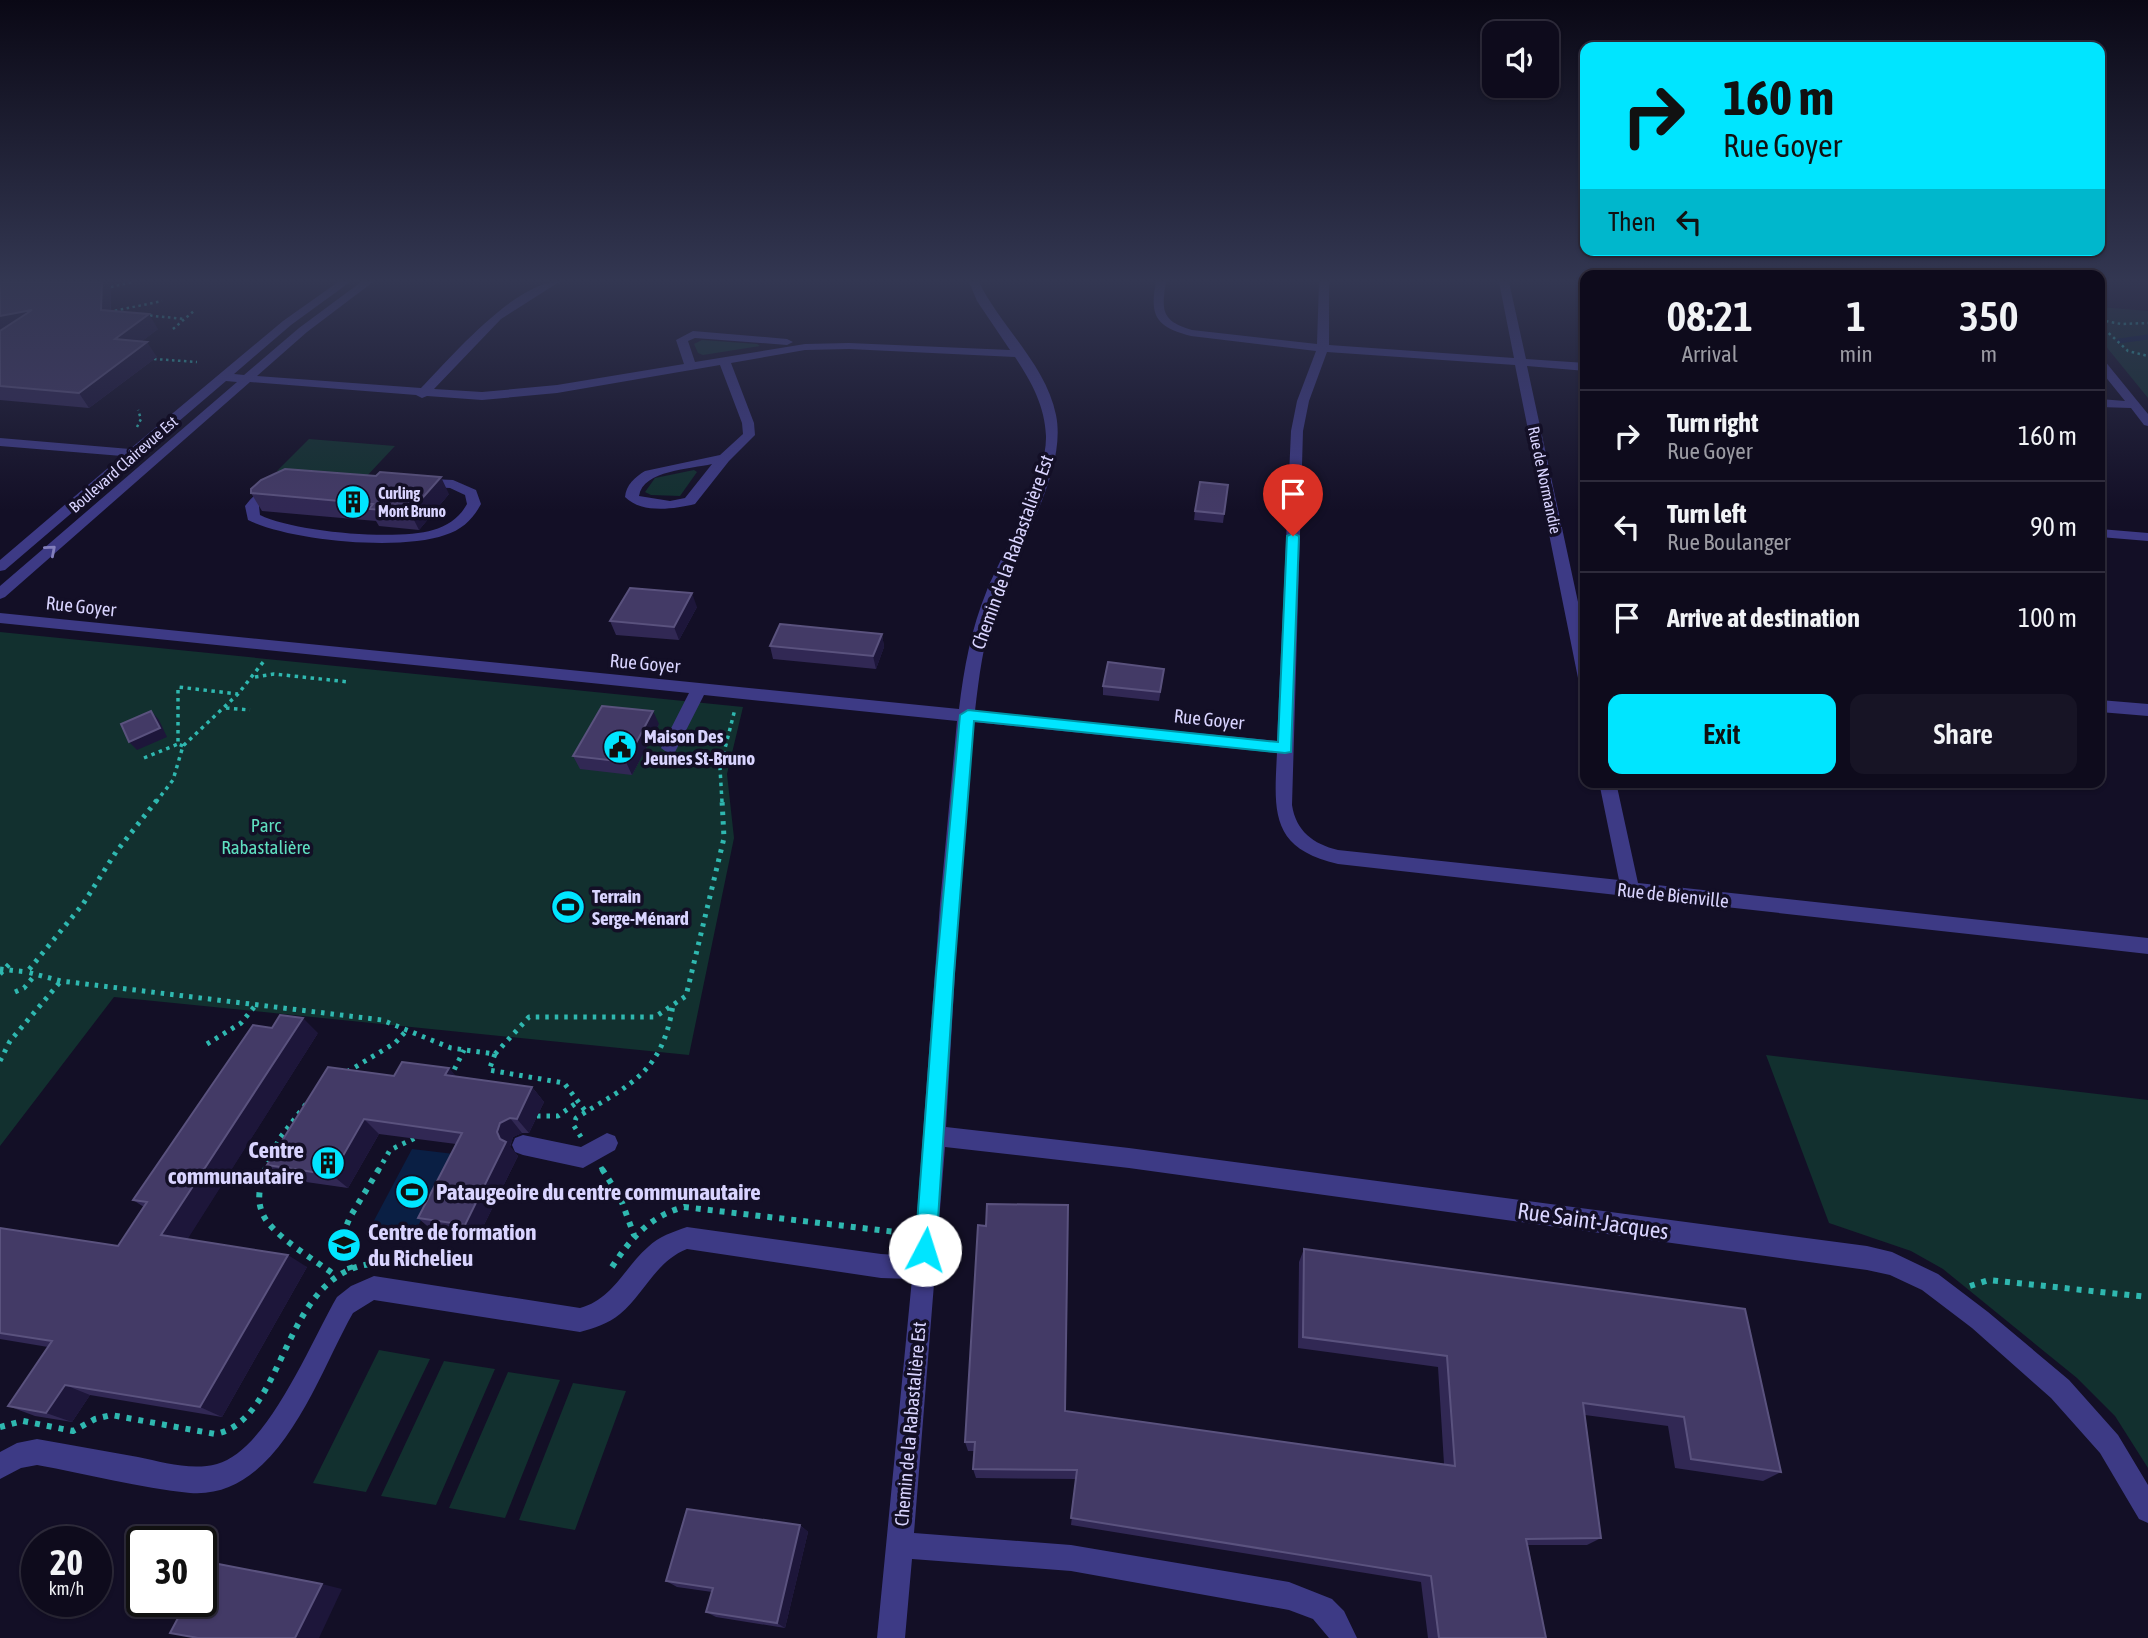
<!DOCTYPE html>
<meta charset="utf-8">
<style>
:root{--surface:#0e0b1c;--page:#171425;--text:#f1f3f6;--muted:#9b9ba3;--line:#2e2b3b;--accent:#00e5ff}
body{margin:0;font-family:"Asap Condensed",sans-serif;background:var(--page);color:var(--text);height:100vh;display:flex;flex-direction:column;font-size:26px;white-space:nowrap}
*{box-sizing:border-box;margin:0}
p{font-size:23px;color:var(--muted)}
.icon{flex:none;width:38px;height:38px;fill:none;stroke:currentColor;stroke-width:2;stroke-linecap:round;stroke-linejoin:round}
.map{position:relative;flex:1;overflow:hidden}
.side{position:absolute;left:1580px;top:270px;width:525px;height:518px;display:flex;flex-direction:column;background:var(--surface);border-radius:14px;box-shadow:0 2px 5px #0004,0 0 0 2px var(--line)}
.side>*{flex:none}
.banner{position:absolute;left:1580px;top:42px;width:525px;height:214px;border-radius:14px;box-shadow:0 2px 5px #0004,0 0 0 2px var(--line);background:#00e5ff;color:#111;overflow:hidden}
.fabs{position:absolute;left:1482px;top:21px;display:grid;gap:14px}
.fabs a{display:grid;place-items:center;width:77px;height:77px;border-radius:14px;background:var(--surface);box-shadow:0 2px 5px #0004,0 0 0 2px var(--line);font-size:35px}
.speed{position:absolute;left:21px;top:1526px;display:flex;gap:14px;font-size:35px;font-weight:700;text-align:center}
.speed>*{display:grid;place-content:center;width:91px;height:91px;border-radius:50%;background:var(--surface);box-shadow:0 2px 5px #0004,0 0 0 2px var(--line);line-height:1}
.speed small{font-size:18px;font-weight:400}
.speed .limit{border:4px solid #111;border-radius:10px;background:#fff;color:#111}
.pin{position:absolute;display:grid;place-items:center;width:60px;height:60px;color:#fff;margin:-72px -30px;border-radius:50% 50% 50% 0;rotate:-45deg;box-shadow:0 0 7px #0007}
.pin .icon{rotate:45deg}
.me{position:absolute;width:77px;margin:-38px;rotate:5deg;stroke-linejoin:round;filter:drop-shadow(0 0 5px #0008)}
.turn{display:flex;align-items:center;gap:24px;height:147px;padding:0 28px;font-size:32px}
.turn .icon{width:91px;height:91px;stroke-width:2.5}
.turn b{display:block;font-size:49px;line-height:60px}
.then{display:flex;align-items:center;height:66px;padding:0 28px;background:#0003;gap:14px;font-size:26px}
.eta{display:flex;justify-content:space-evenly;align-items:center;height:119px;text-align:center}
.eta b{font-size:42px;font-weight:600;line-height:49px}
.button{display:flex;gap:14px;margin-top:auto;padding:14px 28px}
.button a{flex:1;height:80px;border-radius:14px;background:var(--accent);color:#111;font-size:28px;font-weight:600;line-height:80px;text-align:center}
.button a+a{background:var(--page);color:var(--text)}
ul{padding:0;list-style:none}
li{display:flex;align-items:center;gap:21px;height:91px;padding:0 28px;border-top:2px solid var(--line)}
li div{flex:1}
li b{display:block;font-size:26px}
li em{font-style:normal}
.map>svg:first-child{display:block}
</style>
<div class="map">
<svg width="2148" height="1638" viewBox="0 0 2148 1638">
<rect width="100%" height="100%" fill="#130f26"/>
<!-- green -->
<path fill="#12302f" d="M2100,307L2148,311V398L2100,339Z
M702,340L757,344L760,346L703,355L698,353L694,344Z
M309,439L395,446L365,478L277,471Z
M694,470L697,472L680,496L651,495L645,492L655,478Z
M0,632L743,707L727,774L734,838L689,1055L114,997L0,1146Z
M1766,1055L2148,1100V1468L2115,1416L2077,1378L1943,1269L1911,1251L1829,1223Z
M379,1350L430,1359L366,1492L313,1483Z
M444,1361L495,1369L436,1505L381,1496Z
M508,1372L560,1380L505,1518L449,1508Z
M573,1383L626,1391L575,1530L519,1520Z"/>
<!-- water -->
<path fill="#0a1f44" d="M412,1149L454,1154L413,1236L369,1230Z"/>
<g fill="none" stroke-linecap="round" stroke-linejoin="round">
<!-- stream -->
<path stroke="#0a1f44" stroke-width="5" d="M2119,341L2148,337"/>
<!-- path-far3 -->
<path stroke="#2fb8b0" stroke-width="2.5" stroke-dasharray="2.5 3.5" stroke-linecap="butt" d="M111,287L132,282
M109,312L162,301
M144,315L185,319
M2100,320L2121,324L2148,323
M2100,325L2128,351L2148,356
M173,329L195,310
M154,359L197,362
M137,427L141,419L138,410"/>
<!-- path-far2 -->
<path stroke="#2fb8b0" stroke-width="3.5" stroke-dasharray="3.5 4.5" stroke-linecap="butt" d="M255,677L274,674L349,682
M226,708L250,710
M183,746L178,744V687L238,694
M144,758L178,744
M156,802L173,780L183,746L238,694L264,661
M722,802L720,768L735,709"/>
<!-- path-far1 -->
<path stroke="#2fb8b0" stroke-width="5" stroke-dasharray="3.5 6" stroke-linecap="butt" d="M157,800L116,852L83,904L27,972L61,981L382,1020L451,1048L495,1054L489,1070L564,1083L586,1112
M0,969L27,972
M0,974L12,961
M15,992L24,988L35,975
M207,1044L241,1023L255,1006
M495,1054L529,1017H655L686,996L724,838L722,800
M0,1061L10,1041L61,981
M347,1072L395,1043L407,1030
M450,1078L464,1050
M537,1116H558L579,1101
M581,1137L574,1126L576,1118C630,1084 662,1074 673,1005
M601,1167L603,1171
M264,1171L279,1139L307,1103
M378,1171L390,1150L415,1138"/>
<!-- path -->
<path stroke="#2fb8b0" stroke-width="6" stroke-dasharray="5 7" stroke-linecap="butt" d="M265,1169C261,1183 256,1198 262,1212C269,1234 317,1261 336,1276
M602,1169L620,1197L634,1235
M612,1267C631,1238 650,1216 684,1207L896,1232
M351,1270L341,1239L350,1217L379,1169
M1970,1286L1989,1280L2148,1297
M0,1427L23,1421L73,1431L95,1419L111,1415L215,1434C286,1421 281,1276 370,1264"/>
<!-- minor -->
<path fill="#3d3a85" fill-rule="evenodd" d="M338,282H350L291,325L234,374L244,375L299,328L361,282H373L307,332L257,376L421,388C450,358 517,280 559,282L501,319L434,389L482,392L557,385L684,364L676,340L693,331L787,339L793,342L787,345L695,338L688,341L695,362L805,344L849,343L1010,350L977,301L969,282H979C1001,327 1046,365 1056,415C1068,473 1013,555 994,611C983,644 979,677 975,711L1277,741L1291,431L1297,401L1316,351L1191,336C1157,327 1149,317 1156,282H1166C1161,311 1162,321 1192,330L1317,344L1319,282H1329V345L1514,358L1499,282H1509L1526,359L1586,363V371L1527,366L1586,639V683L1578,678L1515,365L1327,352L1309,401L1303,431L1292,805C1296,831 1313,844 1338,850L1619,880L1599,782H1616L1638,883L2148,938V954L1338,864C1270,848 1274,812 1277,753L974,722L959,904L946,1127L1129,1148L1867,1246L1892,1252L1938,1274L1988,1312L2069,1380L2118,1435L2148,1485V1523L2139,1519L2100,1453L2051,1398L1972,1328L1922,1290L1890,1275L1867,1270L1129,1168L945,1147L914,1533L1071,1545L1289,1582L1332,1599L1344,1611L1357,1638H1329L1313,1619L1289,1610L1071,1571L912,1559L905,1638H877L912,1279L881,1278L687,1249C656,1261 644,1294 620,1314C608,1324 594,1328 580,1332L374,1300L353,1313C318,1374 279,1500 190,1493C140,1488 87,1474 37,1465L21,1468L0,1479V1452L17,1443L37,1439C71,1445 104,1451 138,1457C163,1462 191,1471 217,1464C268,1450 311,1341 337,1297L351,1286L374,1276L580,1308C613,1299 624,1268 648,1247C659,1236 673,1232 687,1227L881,1254L914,1256L940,904L957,721L704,695L675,752L669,754L661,748L689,693L0,623V613L959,709C964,668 971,629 987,590C1004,549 1047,479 1046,436C1045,406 1031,381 1015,357L849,349L805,350L731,363L754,423L755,435L729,461L695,504C674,509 642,514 625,497C626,485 635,477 645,471L720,455L743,434L742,423L720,365L557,393L482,400L427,396L422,398L416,395L250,382L5,597L0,599V586L237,382L226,381L144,451V457L136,458L5,570L0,571V560L122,456L0,446V438L130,449L283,321ZM712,464L685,498L670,501L639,496C643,470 691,469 712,464Z
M2100,358L2104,360L2148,414V426L2144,425L2131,408L2100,407V399L2125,401L2100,370Z
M312,473L453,480L476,490L481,504C473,519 462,530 445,535C400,551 291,541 248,520L245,506C262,483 285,476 312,473ZM312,481L450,488L465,495L467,504C460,517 448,526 433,530C396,541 294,532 260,515L259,506C272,489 291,483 312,481Z
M2100,529L2148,533V541L2100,537Z
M2100,700L2148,704V716L2100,712Z
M607,1133L615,1136L618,1143L615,1150L583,1168L523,1155L515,1152L512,1145L515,1138L523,1135L581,1147Z"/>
</g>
<!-- wall -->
<path fill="#312854" d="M0,282H111V311L158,329L142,341L157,357L89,408L0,400Z
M1228,485L1223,523L1194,520L1195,511Z
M251,493L449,494L419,530L379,526L376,521L262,511Z
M697,607L679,640L616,635L610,621Z
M882,634L884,647L876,669L773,659L770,646Z
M1163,678L1159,701L1103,695V686Z
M659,724L632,775L580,769L573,756Z
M318,1033L187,1239L307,1267L222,1417L90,1395L72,1422L35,1416L8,1406L48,1347L0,1339V1228L118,1246L144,1207L133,1200Z
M449,1068L455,1076L532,1087L544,1102L529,1133H522L513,1137L510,1147L518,1156L478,1237L433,1231L418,1218L456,1144L379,1134L348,1188L285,1179L267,1165L394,1076Z
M1304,1249L1745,1309L1781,1472L1763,1481L1675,1468L1668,1426L1585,1415L1601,1538L1587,1545H1528L1546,1638H1428L1421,1582L1071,1525L1076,1479L976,1478L973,1469L975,1451H968L965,1442L1065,1411L1444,1464L1438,1367L1298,1348L1299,1262Z
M800,1525L808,1532L785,1628L716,1617L706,1612L712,1592L677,1587L666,1581Z"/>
<!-- shaded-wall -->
<path fill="#1d163a" d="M102,282H111L110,325L101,310Z
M32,310L0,333V316Z
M149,314L158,329L125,354L115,339Z
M147,342L157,357L89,408L79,393Z
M441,477L449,494L419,530L410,512Z
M692,593L697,607L679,640L674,627Z
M882,634L884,647L876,669L873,656Z
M151,711L159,720L167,737L137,750L129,742Z
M653,711L659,724L632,775L626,762Z
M303,1018L318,1033L182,1248L161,1235Z
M449,1068L462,1083L445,1075Z
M532,1087L544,1102L529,1133L517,1119Z
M510,1118L522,1133L513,1137L510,1146L518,1156L478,1237L465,1225L500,1139L497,1132L500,1123Z
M364,1119L379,1134L348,1188L332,1175Z
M288,1255L307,1267L222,1417L200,1407Z
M65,1385L90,1395L72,1422L46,1413Z
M800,1525L808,1532L785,1628L777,1623Z
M322,1584L342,1589L319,1638H295Z"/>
<!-- building -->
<path fill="#433a66" stroke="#5a527e" stroke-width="2" d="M0,282H102L101,310L149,314L115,339L147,342L79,393L0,386V331L32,310L0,316Z
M285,469L376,476L380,472L441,477L410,512L369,509L373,504L251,493V489L261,480Z
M1200,482L1228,485L1224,514L1195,511Z
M630,588L692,593L674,627L610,621Z
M780,624L882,634L873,656L770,646Z
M1108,662L1164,669L1160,692L1103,686Z
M602,706L653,711L626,762L573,756Z
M151,711L160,728L129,742L121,724Z
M280,1015L303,1018L161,1235L288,1255L200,1407L65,1385L46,1413L8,1406L52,1341L0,1333V1228L118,1246L147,1202L133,1200L253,1025L272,1028Z
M402,1062L449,1068L445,1075L532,1087L517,1119L510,1118L500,1123L497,1132L500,1139L506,1142L465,1225L418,1218L462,1133L364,1119L332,1175L267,1165L328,1067L394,1076Z
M987,1204L1068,1205L1065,1411L1455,1466L1447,1356L1303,1337L1304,1249L1745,1309L1781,1472L1691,1459L1684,1417L1583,1403L1601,1538L1526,1539L1546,1638H1439L1431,1576L1071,1518L1077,1470L973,1469L975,1442H965L978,1225L986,1226Z
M687,1509L800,1525L777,1623L706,1612L713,1588L666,1581Z
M208,1562L322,1584L295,1638H198L170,1633L187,1601H201V1574Z"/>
<!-- one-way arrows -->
<defs><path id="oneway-chevron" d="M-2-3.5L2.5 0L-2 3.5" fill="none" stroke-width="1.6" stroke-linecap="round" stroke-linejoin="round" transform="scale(1.75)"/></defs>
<use stroke="#837fbc" href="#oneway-chevron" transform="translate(51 550) rotate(-41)"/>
<!-- sky -->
<linearGradient id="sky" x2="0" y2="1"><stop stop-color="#0a0815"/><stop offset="0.55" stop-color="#333752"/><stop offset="1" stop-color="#333752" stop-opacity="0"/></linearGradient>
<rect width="2148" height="511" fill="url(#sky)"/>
<!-- route -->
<path fill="#00e5ff" stroke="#0095a6" stroke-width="2" d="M1293,533L1299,536L1291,752L1285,753L974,721L954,974L936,1250L933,1258L925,1261L918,1258L915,1250L936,974L960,715L968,710L1278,742L1287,536Z"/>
<!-- icons -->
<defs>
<g id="building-disc" transform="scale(1.75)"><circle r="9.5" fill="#00e5ff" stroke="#130f26"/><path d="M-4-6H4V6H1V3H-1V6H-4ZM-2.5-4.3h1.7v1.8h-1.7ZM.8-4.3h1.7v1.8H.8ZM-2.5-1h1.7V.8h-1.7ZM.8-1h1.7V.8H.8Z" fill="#111"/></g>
<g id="civic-disc" transform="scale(1.75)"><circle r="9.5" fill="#00e5ff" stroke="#130f26"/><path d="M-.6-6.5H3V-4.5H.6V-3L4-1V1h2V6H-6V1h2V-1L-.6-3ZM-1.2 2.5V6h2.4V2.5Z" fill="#111"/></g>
<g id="stadium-disc" transform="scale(1.75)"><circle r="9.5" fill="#00e5ff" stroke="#130f26"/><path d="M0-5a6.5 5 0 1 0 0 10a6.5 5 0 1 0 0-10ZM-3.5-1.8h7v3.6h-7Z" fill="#111"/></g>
<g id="university-disc" transform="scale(1.75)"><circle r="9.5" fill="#00e5ff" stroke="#130f26"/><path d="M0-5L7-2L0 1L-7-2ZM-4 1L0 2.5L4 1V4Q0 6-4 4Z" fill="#111"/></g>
</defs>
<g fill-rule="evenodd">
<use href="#building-disc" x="353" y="502"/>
<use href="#civic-disc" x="620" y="747"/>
<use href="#stadium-disc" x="568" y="907"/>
<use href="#building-disc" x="328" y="1163"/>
<use href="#stadium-disc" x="412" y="1192"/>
<use href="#university-disc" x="344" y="1245"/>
</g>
<g text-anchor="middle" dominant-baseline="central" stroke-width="7" stroke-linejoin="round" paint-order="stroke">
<!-- far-street labels -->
<g font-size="16" fill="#d9d4ff" stroke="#130f26">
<text transform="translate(123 464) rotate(-41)">Boulevard Clairevue Est</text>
<text transform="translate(1545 480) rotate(78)">Rue de Normandie</text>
</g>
<!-- far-poi labels -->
<g font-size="16" font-weight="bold" fill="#d9d4ff" stroke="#130f26" text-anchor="start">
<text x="378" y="493">Curling<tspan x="378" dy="18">Mont Bruno</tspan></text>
</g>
<!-- street labels -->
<g font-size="19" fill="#d9d4ff" stroke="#130f26">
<text transform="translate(1012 552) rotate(-70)">Chemin de la Rabastalière Est</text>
<text transform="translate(81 606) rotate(6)">Rue Goyer</text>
<text transform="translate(645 663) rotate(5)">Rue Goyer</text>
<text transform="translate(1209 719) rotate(6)">Rue Goyer</text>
<text transform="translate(1673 895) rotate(6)">Rue de Bienville</text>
<text transform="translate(910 1424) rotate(-85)">Chemin de la Rabastalière Est</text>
</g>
<!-- poi labels -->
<g font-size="19" font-weight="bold" fill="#d9d4ff" stroke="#130f26" text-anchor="start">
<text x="644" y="736">Maison Des<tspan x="644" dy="22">Jeunes St-Bruno</tspan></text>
<text x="592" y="896">Terrain<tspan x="592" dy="22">Serge-Ménard</tspan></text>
</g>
<!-- park labels -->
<g font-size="19" fill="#5fe0c0" stroke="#130f26">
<text x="266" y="825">Parc<tspan x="266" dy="22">Rabastalière</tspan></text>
</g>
<!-- near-poi labels -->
<g font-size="23" font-weight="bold" fill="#d9d4ff" stroke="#130f26" text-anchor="start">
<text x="304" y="1150" text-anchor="end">Centre<tspan x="304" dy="26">communautaire</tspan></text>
<text x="436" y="1192">Pataugeoire du centre communautaire</text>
<text x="368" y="1232">Centre de formation<tspan x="368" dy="26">du Richelieu</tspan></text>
</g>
<!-- near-street labels -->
<g font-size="23" fill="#d9d4ff" stroke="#130f26">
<text transform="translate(1593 1221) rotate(8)">Rue Saint-Jacques</text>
</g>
</g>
</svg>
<div class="fabs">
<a><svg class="icon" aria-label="sound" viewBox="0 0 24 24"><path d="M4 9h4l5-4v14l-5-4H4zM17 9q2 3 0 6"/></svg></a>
</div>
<div class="speed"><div>20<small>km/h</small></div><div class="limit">30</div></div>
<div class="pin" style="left:1293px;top:536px;background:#d93025"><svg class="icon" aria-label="arrive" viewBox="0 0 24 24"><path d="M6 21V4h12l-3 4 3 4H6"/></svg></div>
<svg class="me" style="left:925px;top:1250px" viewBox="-20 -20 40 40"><circle r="19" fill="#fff"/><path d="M0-13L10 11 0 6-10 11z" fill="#00e5ff"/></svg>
<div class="banner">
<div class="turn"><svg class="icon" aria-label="right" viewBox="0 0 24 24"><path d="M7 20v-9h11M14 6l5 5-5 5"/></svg><div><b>160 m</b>Rue Goyer</div></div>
<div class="then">Then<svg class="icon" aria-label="left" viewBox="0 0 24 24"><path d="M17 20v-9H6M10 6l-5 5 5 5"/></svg></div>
</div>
<section class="side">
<div class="eta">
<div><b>08:21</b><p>Arrival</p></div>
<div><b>1</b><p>min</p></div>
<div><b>350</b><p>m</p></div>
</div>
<ul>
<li><svg class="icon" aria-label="right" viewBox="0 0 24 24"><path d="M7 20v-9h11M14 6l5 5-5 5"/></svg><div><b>Turn right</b><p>Rue Goyer</p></div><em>160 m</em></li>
<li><svg class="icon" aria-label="left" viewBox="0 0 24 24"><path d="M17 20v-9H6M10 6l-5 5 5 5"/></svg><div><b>Turn left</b><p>Rue Boulanger</p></div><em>90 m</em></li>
<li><svg class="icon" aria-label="arrive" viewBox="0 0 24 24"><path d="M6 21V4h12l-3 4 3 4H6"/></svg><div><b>Arrive at destination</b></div><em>100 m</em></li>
</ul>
<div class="button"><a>Exit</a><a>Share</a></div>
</section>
</div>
